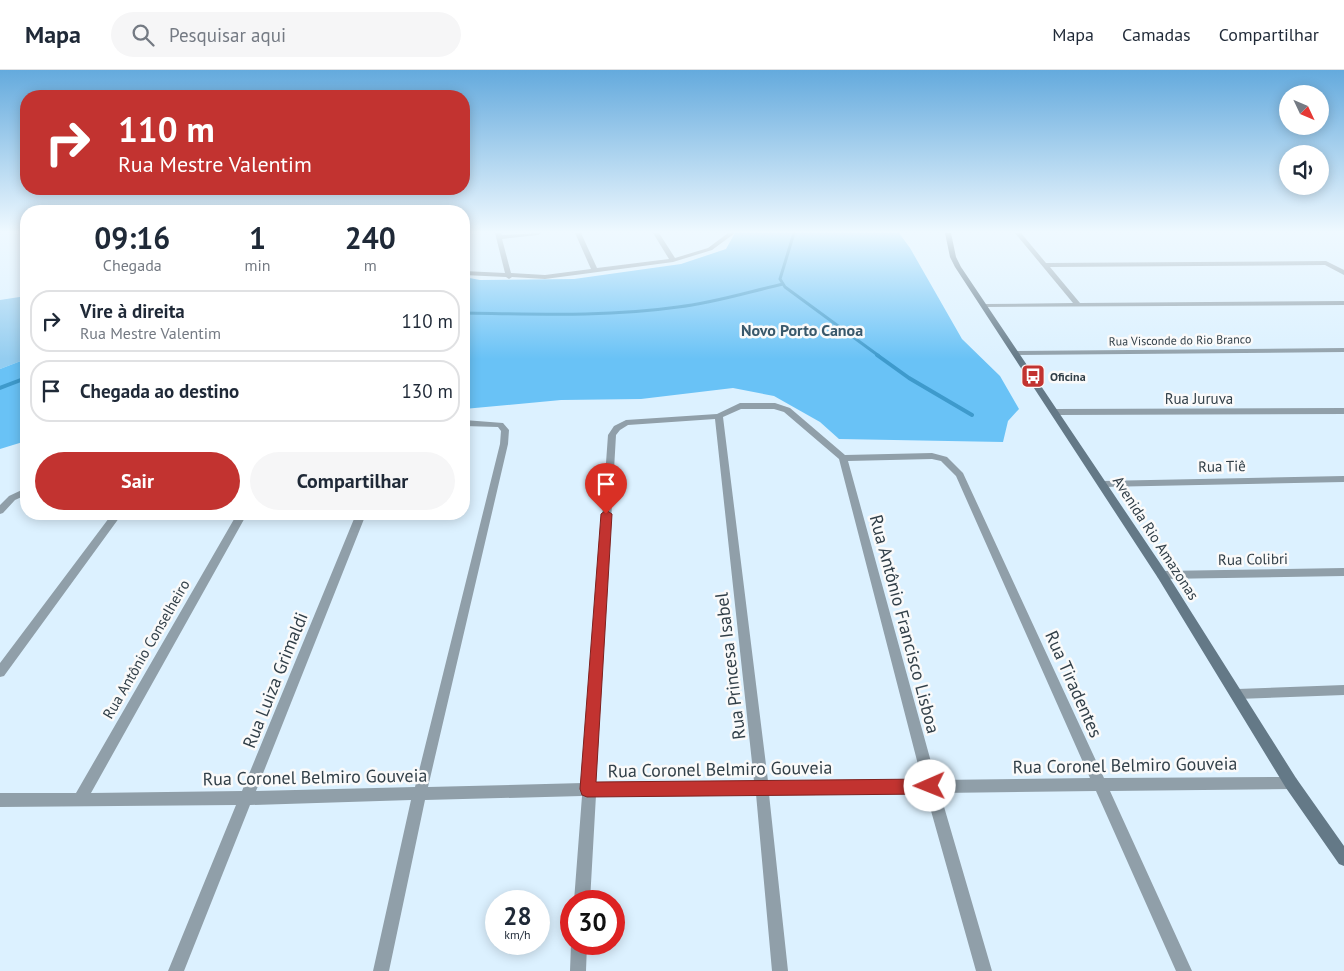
<!DOCTYPE html>
<html lang="pt">
<meta charset="utf-8">
<style>
:root{--surface:#fff;--page:#f6f6f7;--text:#1f2937;--muted:#747a83;--line:#e0e1e3;--accent:#c23330}
body{margin:0;font-family:"PT Sans",sans-serif;background:var(--page);color:var(--text);height:100vh;display:flex;flex-direction:column;font-size:19px;white-space:nowrap}
*{box-sizing:border-box;margin:0}
p{font-size:16px;color:var(--muted)}
.icon{flex:none;width:28px;height:28px;fill:none;stroke:currentColor;stroke-width:2;stroke-linecap:round;stroke-linejoin:round}
.map{position:relative;flex:1;overflow:hidden}
.drawer{position:absolute;left:20px;top:135px;width:450px;height:315px;display:flex;flex-direction:column;background:var(--surface);border-radius:20px;box-shadow:0 2px 12px #0003}
.drawer>*{flex:none}
.top-card{position:absolute;left:20px;top:20px;width:450px;height:105px;border-radius:20px;box-shadow:0 2px 12px #0003;background:#c23330;color:#fff;overflow:hidden}
.needle{width:32px;rotate:134deg}
.controls{position:absolute;left:1279px;top:15px;display:grid;gap:10px}
.controls a{display:grid;place-items:center;width:50px;height:50px;border-radius:50%;background:var(--surface);box-shadow:0 2px 12px #0003;font-size:25px}
.speed{position:absolute;left:485px;top:820px;display:flex;gap:10px;font-size:25px;font-weight:700;text-align:center}
.speed>*{display:grid;place-content:center;width:65px;height:65px;border-radius:50%;background:var(--surface);box-shadow:0 2px 12px #0003;line-height:1}
.speed small{font-size:12px;font-weight:400}
.speed .limit{border:8px solid #d22;background:#fff;color:#111}
.pin{position:absolute;display:grid;place-items:center;width:42px;height:42px;color:#fff;margin:-51px -21px;border-radius:50% 50% 50% 0;rotate:-45deg;box-shadow:0 0 5px #0007}
.pin .icon{rotate:45deg}
.me{position:absolute;width:55px;margin:-28px;rotate:269deg;stroke-linejoin:round;filter:drop-shadow(0 0 4px #0008)}
.turn{display:flex;align-items:center;gap:18px;height:105px;padding:0 15px;font-size:22px}
.turn .icon{width:65px;height:65px;stroke-width:2.5}
.turn b{display:block;font-size:35px;line-height:42px}
.eta{display:flex;justify-content:space-evenly;align-items:center;height:85px;text-align:center}
.eta b{font-size:30px;font-weight:700;line-height:35px}
.action{display:flex;gap:10px;margin-top:auto;padding:10px 15px}
.action a{flex:1;height:58px;border-radius:30px;background:var(--accent);color:#fff;font-size:20px;font-weight:700;line-height:58px;text-align:center}
.action a+a{background:var(--page);color:var(--text)}
ul{padding:0;list-style:none}
li{display:flex;align-items:center;gap:15px;height:62px;margin:0 10px 8px;padding:0 5px;border:2px solid var(--line);border-radius:20px}
li div{flex:1}
li b{display:block;font-size:19px}
li em{font-style:normal}
header{display:flex;align-items:center;gap:30px;box-sizing:border-box;height:70px;padding:0 25px;background:var(--surface);border-bottom:1px solid var(--line)}
header strong{font-size:24px}
nav{display:flex;gap:28px;margin-inline-start:auto;font-size:18px}
.search{width:350px;height:45px;background:var(--page);display:flex;align-items:center;gap:12px;box-sizing:border-box;padding:0 18px;border-radius:28px;color:var(--muted);font-size:19px}
.map>svg:first-child{display:block}
</style>
<header>
<strong>Mapa</strong>
<div class="search"><svg class="icon" aria-label="search" viewBox="0 0 24 24"><circle cx="10" cy="10" r="6"/><path d="M15 15l6 6"/></svg>Pesquisar aqui</div>
<nav><a>Mapa</a><a>Camadas</a><a>Compartilhar</a></nav>
</header>
<div class="map">
<svg width="1344" height="901" viewBox="0 0 1344 901">
<rect width="100%" height="100%" fill="#dcf1ff"/>
<!-- green -->
<path fill="#94cdf0" d="M26,226V289L0,299V230Z"/>
<!-- forest -->
<path fill="#69c2f6" d="M735,163H899L910,178L962,269L1000,306L1019,339L1008,351L1003,372L839,369L820,352L774,326L733,318L641,329L561,330L464,339V207L480,210L574,209L681,194L726,179Z
M26,289V371L0,379V299Z"/>
<g fill="none" stroke-linecap="round" stroke-linejoin="round">
<!-- stream-far1 -->
<path stroke="#3e9acc" stroke-width="3" d="M794,163L780,209L785,217L879,286
M464,243C535,244 608,247 678,237C714,233 748,222 783,214"/>
<!-- stream -->
<path stroke="#3e9acc" stroke-width="4" d="M877,285L909,308L972,345
M0,318L26,308"/>
<!-- street -->
<path fill="#909fa9" fill-rule="evenodd" d="M495,163H501L502,165L541,163L538,165L502,169L511,203L545,205L591,199L575,163H581L597,198L669,189L653,163H659L675,188L708,178L728,163H735L712,180L673,192L545,209L512,207L509,209L506,207L464,205V201L505,203Z
M1015,163H1021L1046,193L1326,191L1344,200V205L1325,195L1050,197L1080,233L1344,231V235L983,237L981,236L985,234L1073,233Z
M1344,278V282L1016,285L1012,283L1016,281Z
M740,333H775L790,338L845,385L932,383L947,387L963,403L1104,708L1291,707L1296,708L1298,713L1296,718L1291,719L1110,721L1192,901H1176L1096,721L940,723L992,901H976L926,723L769,724L788,901H772L756,724L596,725L590,831H574L582,726L425,730L389,901H373L411,730L250,735L184,901H168L236,735L0,737V723H76L237,444H247L91,723L242,721L356,444H366L256,721L415,717L500,374L501,361L498,357L464,356V350L503,353L509,360L508,374L428,717L583,713L608,365L614,356L626,350L717,344ZM741,339H774L784,342L839,389L922,710L768,711L723,347ZM715,349L754,711L596,712L616,365L620,360L628,355ZM932,389L941,391L956,406L1090,708L936,710L848,391Z
M1344,338V344L1055,345L1051,342L1055,339Z
M1344,406V412L1102,417L1097,414L1102,411Z
M26,418V425L15,430L3,443L0,444V435L9,426Z
M112,444H122L4,606L0,607V593Z
M1344,498V506L1162,509L1158,508L1157,505L1158,502L1162,501Z
M1344,615V625L1237,629L1233,628L1231,624L1233,620L1237,619Z
M571,874H587L586,901H570Z"/>
<!-- secondary -->
<path fill="#647987" fill-rule="evenodd" d="M945,163H951L956,187L961,197L1166,502L1296,708L1344,776V796L1339,794L1286,718L1158,508L955,197L950,187Z"/>
</g>
<!-- sky -->
<linearGradient id="sky" x2="0" y2="1"><stop stop-color="#64aadd"/><stop offset="0.56" stop-color="#eff9ff"/><stop offset="1" stop-color="#eff9ff" stop-opacity="0"/></linearGradient>
<rect width="1344" height="289" fill="url(#sky)"/>
<!-- route -->
<path fill="#c23330" stroke="#7e211f" d="M606,440L612,444L596,712L930,709L936,711L938,716L936,721L930,724L587,727L582,725L580,719L601,444Z"/>
<!-- icons -->
<defs>
<g id="bus-square" transform="scale(1.25)"><rect x="-9" y="-9" width="18" height="18" rx="4" fill="#c23330" stroke="#fafafa"/><path d="M-5-6H5V4H4V6H2V4H-2V6H-4V4H-5ZM-3.5-4V0h7V-4ZM-3.5 1.2v1.5H-2V1.2ZM2 1.2v1.5H3.5V1.2Z" fill="#fff"/></g>
</defs>
<g fill-rule="evenodd">
<use href="#bus-square" x="1033" y="306"/>
</g>
<g text-anchor="middle" dominant-baseline="central" stroke-width="5" stroke-linejoin="round" paint-order="stroke">
<!-- far-street labels -->
<g font-size="12" fill="#313f48" stroke="#fafafa">
<text transform="translate(1180 270) rotate(-1)">Rua Visconde do Rio Branco</text>
</g>
<!-- far-poi labels -->
<g font-size="12" font-weight="bold" fill="#313f48" stroke="#fafafa" text-anchor="start">
<text x="1050" y="306">Oficina</text>
</g>
<!-- street labels -->
<g font-size="15" fill="#313f48" stroke="#fafafa">
<text x="1199" y="328">Rua Juruva</text>
<text transform="translate(1222 396) rotate(-1)">Rua Tiê</text>
<text transform="translate(1156 468) rotate(57)">Avenida Rio Amazonas</text>
<text transform="translate(1253 489) rotate(-1)">Rua Colibri</text>
<text transform="translate(146 579) rotate(-60)">Rua Antônio Conselheiro</text>
</g>
<!-- far-district labels -->
<g font-size="16" font-weight="bold" fill="#39586b" stroke="#fafafa">
<text x="802" y="260">Novo Porto Canoa</text>
</g>
<!-- near-street labels -->
<g font-size="18" fill="#313f48" stroke="#fafafa">
<text transform="translate(905 554) rotate(75)">Rua Antônio Francisco Lisboa</text>
<text transform="translate(730 596) rotate(-97)">Rua Princesa Isabel</text>
<text transform="translate(275 610) rotate(-68)">Rua Luiza Grimaldi</text>
<text transform="translate(1074 614) rotate(66)">Rua Tiradentes</text>
<text transform="translate(1125 695) rotate(-1)">Rua Coronel Belmiro Gouveia</text>
<text transform="translate(720 699) rotate(-1)">Rua Coronel Belmiro Gouveia</text>
<text transform="translate(315 707) rotate(-1)">Rua Coronel Belmiro Gouveia</text>
</g>
</g>
</svg>
<div class="controls">
<a><svg class="needle" viewBox="-14 -14 28 28"><path d="M0-13l5 13h-10z" fill="#e53935"/><path d="M0 13l5-13h-10z" fill="#747a83"/></svg></a>
<a><svg class="icon" aria-label="sound" viewBox="0 0 24 24"><path d="M4 9h4l5-4v14l-5-4H4zM17 9q2 3 0 6"/></svg></a>
</div>
<div class="speed"><div>28<small>km/h</small></div><div class="limit">30</div></div>
<div class="pin" style="left:606px;top:444px;background:#d93025"><svg class="icon" aria-label="arrive" viewBox="0 0 24 24"><path d="M6 21V4h12l-3 4 3 4H6"/></svg></div>
<svg class="me" style="left:930px;top:716px" viewBox="-20 -20 40 40"><circle r="19" fill="#fff"/><path d="M0-13L10 11 0 6-10 11z" fill="#c23330"/></svg>
<div class="top-card">
<div class="turn"><svg class="icon" aria-label="right" viewBox="0 0 24 24"><path d="M7 20v-9h11M14 6l5 5-5 5"/></svg><div><b>110 m</b>Rua Mestre Valentim</div></div>
</div>
<section class="drawer">
<div class="eta">
<div><b>09:16</b><p>Chegada</p></div>
<div><b>1</b><p>min</p></div>
<div><b>240</b><p>m</p></div>
</div>
<ul>
<li><svg class="icon" aria-label="right" viewBox="0 0 24 24"><path d="M7 20v-9h11M14 6l5 5-5 5"/></svg><div><b>Vire à direita</b><p>Rua Mestre Valentim</p></div><em>110 m</em></li>
<li><svg class="icon" aria-label="arrive" viewBox="0 0 24 24"><path d="M6 21V4h12l-3 4 3 4H6"/></svg><div><b>Chegada ao destino</b></div><em>130 m</em></li>
</ul>
<div class="action"><a>Sair</a><a>Compartilhar</a></div>
</section>
</div>
